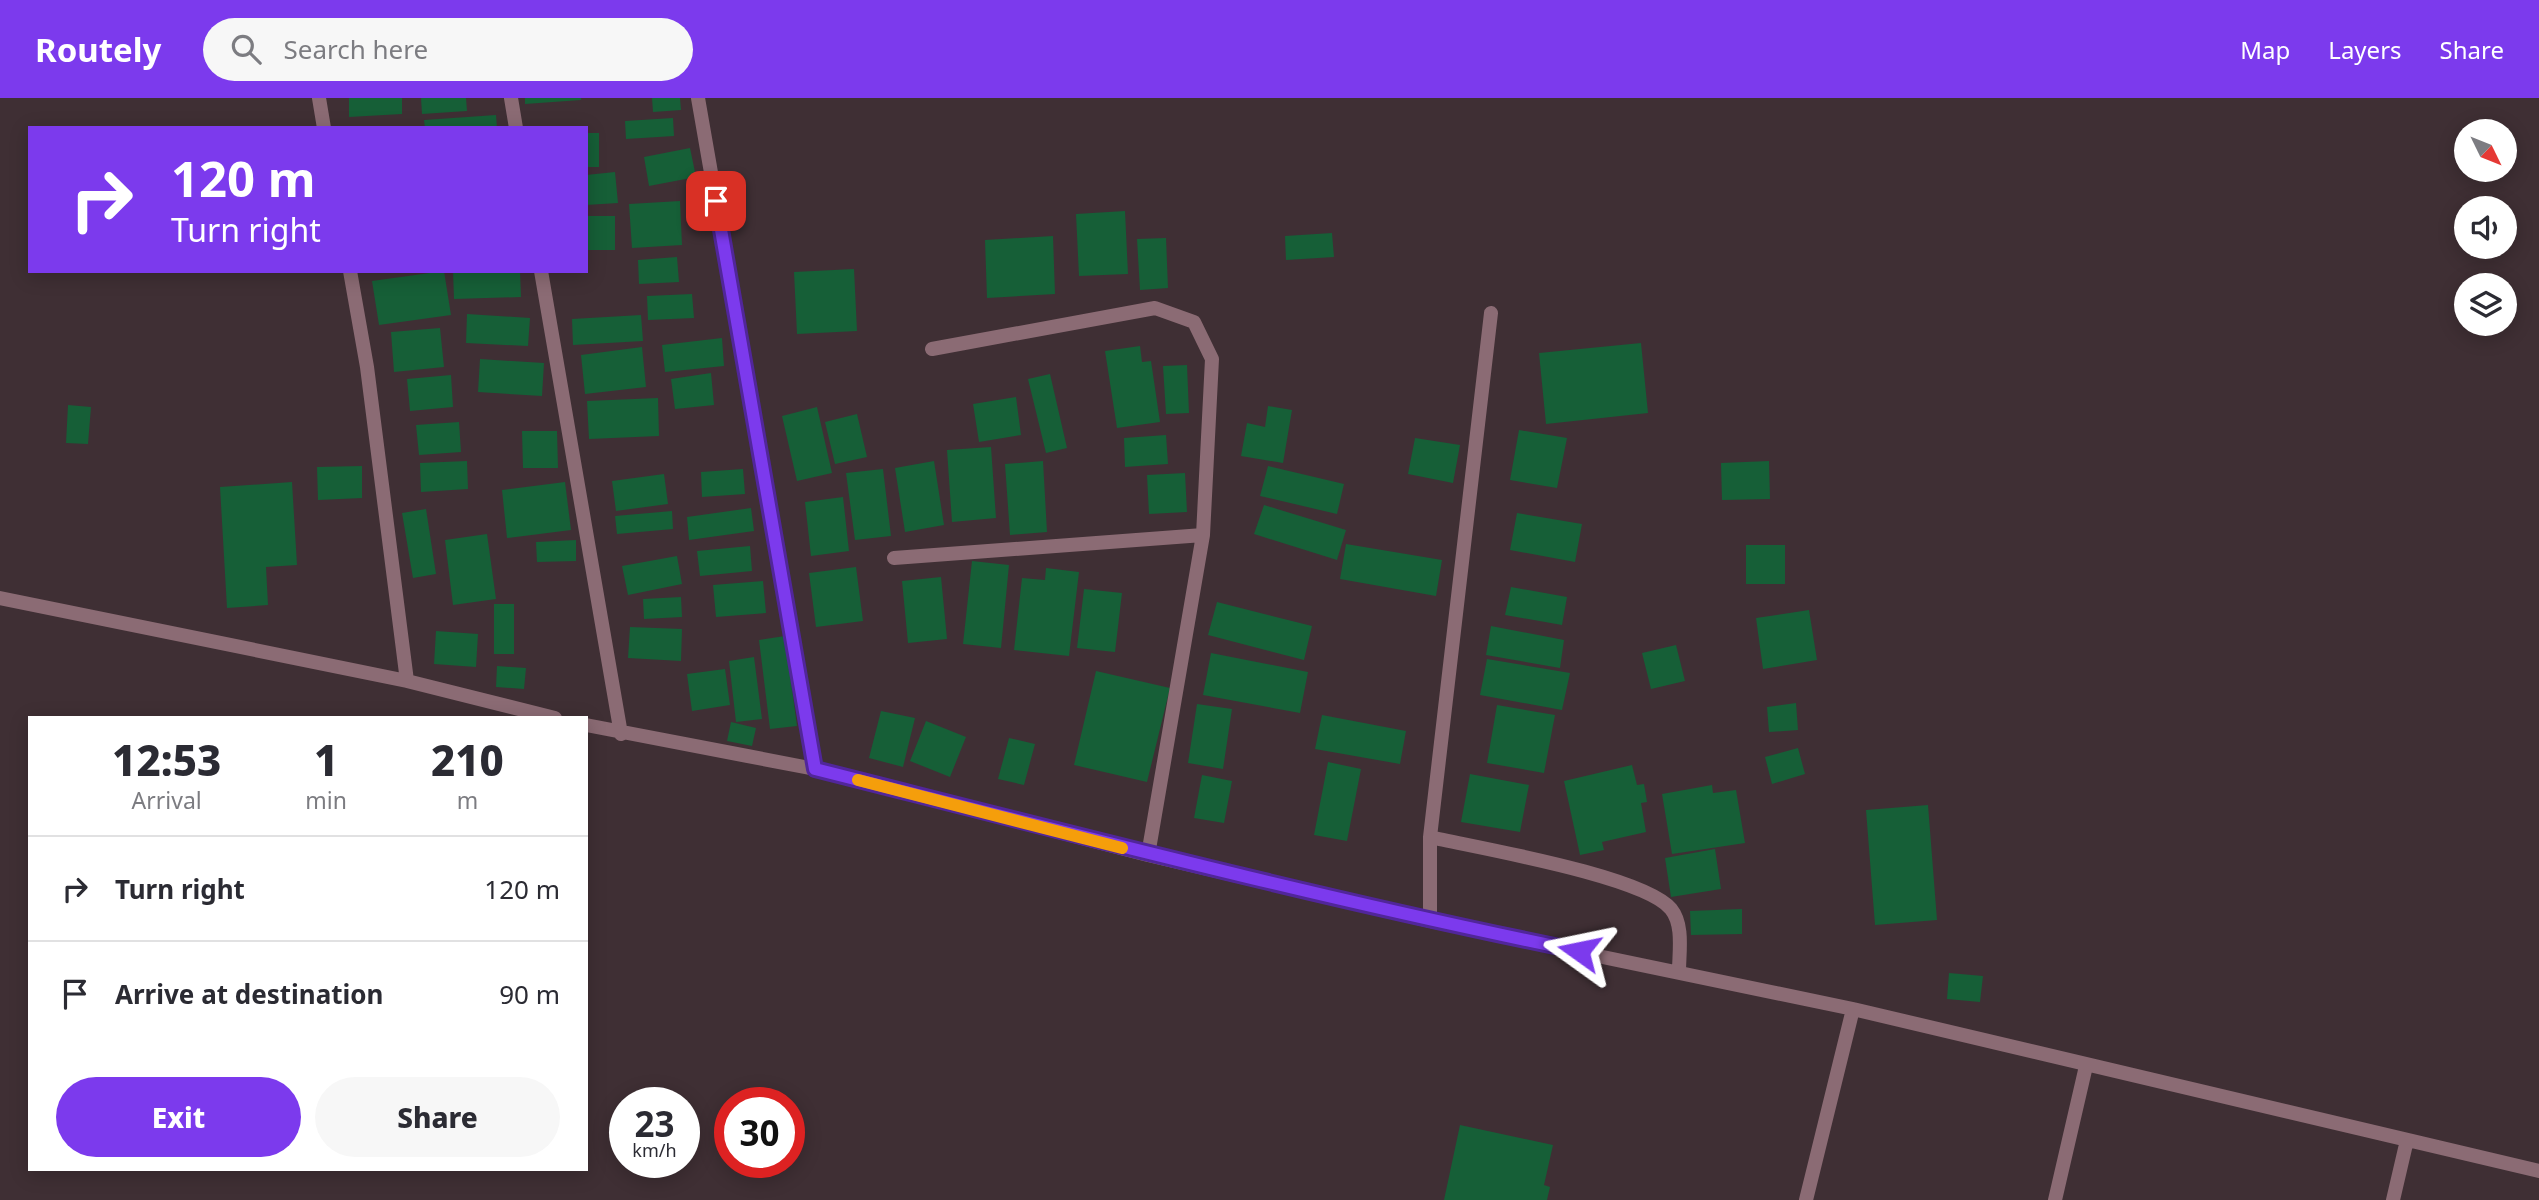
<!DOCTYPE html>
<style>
:root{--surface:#fff;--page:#f7f7f7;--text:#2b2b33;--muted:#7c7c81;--line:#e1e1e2;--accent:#7c3aed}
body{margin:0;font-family:"Noto Sans",sans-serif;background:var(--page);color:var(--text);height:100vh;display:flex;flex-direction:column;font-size:26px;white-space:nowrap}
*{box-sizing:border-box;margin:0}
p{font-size:23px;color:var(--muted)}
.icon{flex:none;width:38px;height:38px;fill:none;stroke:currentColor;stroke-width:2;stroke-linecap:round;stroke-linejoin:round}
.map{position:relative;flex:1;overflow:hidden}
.details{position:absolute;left:28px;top:618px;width:560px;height:455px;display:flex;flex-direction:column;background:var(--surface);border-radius:0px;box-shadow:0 4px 18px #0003}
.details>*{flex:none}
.banner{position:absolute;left:28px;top:28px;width:560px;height:147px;border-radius:0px;box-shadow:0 4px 18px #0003;background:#7c3aed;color:#fff;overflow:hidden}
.needle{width:46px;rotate:133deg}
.buttons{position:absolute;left:2454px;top:21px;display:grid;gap:14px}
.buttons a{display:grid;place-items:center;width:63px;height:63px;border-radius:50%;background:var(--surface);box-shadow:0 4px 18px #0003;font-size:35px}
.speed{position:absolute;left:609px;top:989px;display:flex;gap:14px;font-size:35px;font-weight:700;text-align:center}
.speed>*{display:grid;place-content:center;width:91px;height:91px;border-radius:50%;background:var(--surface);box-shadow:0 4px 18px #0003;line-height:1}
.speed small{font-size:18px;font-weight:400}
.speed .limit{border:10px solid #d22;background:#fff;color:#111}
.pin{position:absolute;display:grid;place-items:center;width:60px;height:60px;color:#fff;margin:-30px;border-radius:14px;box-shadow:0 4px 10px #0006}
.me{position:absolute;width:77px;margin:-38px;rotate:282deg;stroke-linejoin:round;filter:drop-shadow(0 0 5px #0008)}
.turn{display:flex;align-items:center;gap:24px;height:147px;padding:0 28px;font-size:32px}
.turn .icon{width:91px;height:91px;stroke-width:2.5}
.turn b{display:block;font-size:49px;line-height:60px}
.eta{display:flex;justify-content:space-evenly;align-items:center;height:119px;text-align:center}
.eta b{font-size:42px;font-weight:800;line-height:49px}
.action{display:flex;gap:14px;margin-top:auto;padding:14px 28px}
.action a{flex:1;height:80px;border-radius:42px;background:var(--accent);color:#fff;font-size:28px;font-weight:800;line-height:80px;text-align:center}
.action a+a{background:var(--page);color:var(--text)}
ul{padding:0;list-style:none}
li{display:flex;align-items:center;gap:21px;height:105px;padding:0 28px;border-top:2px solid var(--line)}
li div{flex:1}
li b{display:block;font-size:26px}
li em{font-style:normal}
header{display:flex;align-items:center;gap:42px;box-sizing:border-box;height:98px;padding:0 35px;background:var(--accent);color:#fff}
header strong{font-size:33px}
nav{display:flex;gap:38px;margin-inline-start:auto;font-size:24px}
.search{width:490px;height:63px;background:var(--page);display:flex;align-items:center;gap:18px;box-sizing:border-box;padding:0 24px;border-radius:38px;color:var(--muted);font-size:26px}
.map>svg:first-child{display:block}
</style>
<header>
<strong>Routely</strong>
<div class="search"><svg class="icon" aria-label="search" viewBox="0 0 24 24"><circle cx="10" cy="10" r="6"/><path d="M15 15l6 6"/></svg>Search here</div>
<nav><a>Map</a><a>Layers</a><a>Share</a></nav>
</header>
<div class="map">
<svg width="2539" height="1102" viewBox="0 0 2539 1102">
<rect width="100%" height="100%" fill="#3f2f34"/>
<!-- building -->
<path fill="#165f37" d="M349,0H402V16L349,19Z
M421,0H466L467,13L422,16Z
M525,0H581V2L525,6Z
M652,0H680L681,12L653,14Z
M496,17L497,30H425L424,22Z
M673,20L674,38L626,41L625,23Z
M586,35H599V69H586Z
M690,50L696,79L649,88L644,59Z
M615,74L618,105L586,107V77Z
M680,103L682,147L632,150L629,106Z
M1125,113L1128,176L1079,178L1076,116Z
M586,118H615V152H586Z
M1332,135L1334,159L1286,162L1285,138Z
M1053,138L1055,196L987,200L985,142Z
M1166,140L1168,190L1140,192L1137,141Z
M677,159L679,184L639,186L638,162Z
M854,171L857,233L797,236L794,174Z
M444,173L451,217L379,227L372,183Z
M453,173H520L521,199L454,201Z
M692,196L694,220L648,222L647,198Z
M467,216L530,220L528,248L466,245Z
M641,217L643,243L573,247L572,221Z
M440,230L444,269L394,274L391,234Z
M722,240L724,268L665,274L662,247Z
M1641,245L1648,315L1546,326L1539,255Z
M1140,248L1142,264L1151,263L1160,324L1117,330L1105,253Z
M642,249L646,289L585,296L581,257Z
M480,261L544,265L542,298L478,294Z
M1187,267L1189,315L1166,316L1163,268Z
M711,275L714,307L675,311L671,281Z
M1050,276L1067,350L1046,355L1028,281Z
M451,277L453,309L410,313L407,281Z
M1016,299L1021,337L979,344L973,306Z
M658,300L659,338L589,341L587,303Z
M68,307L91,309L88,346L66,345Z
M1268,308L1292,312L1283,365L1241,358L1247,325L1265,329Z
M817,309L832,375L797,383L782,318Z
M857,316L867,359L835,366L825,324Z
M459,324L461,354L419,357L416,327Z
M1519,332L1567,340L1557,390L1510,382Z
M522,333H557L558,370H523Z
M1166,337L1168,366L1125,369L1124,340Z
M1415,340L1460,347L1453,385L1408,376Z
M991,349L996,420L952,424L947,352Z
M467,363L468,391L421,394L420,365Z
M934,363L944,427L905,434L895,370Z
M1043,363L1047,434L1010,437L1005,366Z
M1769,363L1770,401L1722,402L1721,365Z
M362,368V400L318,402L317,369Z
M1268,368L1344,386L1337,416L1260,398Z
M743,371L745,396L702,399L701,374Z
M883,371L891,438L855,442L846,375Z
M1185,375L1187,414L1149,416L1147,377Z
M664,376L668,406L616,413L612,383Z
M292,384L297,467L266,469L268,507L227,510L220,389Z
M565,384L571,432L507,440L502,392Z
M843,399L849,453L811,458L805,404Z
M1264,407L1346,432L1337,462L1254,436Z
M751,410L754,433L689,442L687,419Z
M426,411L436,476L413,480L402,415Z
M672,413L673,431L617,436L615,418Z
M1517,415L1582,426L1575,464L1510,452Z
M487,436L496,501L453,507L445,442Z
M576,442V463L537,464L536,444Z
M1346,446L1442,462L1436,498L1340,481Z
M1746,447H1785V486H1746Z
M750,448L752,473L700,478L697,453Z
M677,458L682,486L628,497L622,468Z
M972,463L1009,467L1001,550L963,546Z
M856,469L863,523L816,529L809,475Z
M1046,470L1079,474L1069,558L1014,552L1022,480L1045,482Z
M941,479L947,541L908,545L902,483Z
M763,483L766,515L716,519L713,487Z
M1511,489L1567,499L1562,527L1505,517Z
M1084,491L1122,495L1115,554L1077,550Z
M681,499L682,519L644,521L643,501Z
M1217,504L1312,528L1304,562L1208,537Z
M494,506H514V556H494Z
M1809,512L1817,562L1763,571L1756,520Z
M1491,528L1564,542L1560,570L1486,557Z
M630,529L682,531L681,563L628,560Z
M436,533L478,536L476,569L434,566Z
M785,538L797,628L770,631L759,542Z
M1676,547L1685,583L1651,591L1642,555Z
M1211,555L1308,574L1300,615L1203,597Z
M754,559L762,621L736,624L729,563Z
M1487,561L1570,575L1562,612L1480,597Z
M497,568L526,570L524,591L496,589Z
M725,571L730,607L692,613L687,576Z
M1096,573L1170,590L1147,684L1074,667Z
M1796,605L1798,632L1769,634L1767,609Z
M1197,606L1232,611L1223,671L1188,665Z
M1497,607L1555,617L1544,675L1487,665Z
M881,613L915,620L903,669L869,660Z
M1322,617L1406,633L1400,666L1315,651Z
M926,623L966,639L950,679L910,663Z
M731,624L756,630L752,648L727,643Z
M1009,640L1035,646L1024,687L998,681Z
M1798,650L1805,676L1772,686L1765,659Z
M1328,664L1361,671L1347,743L1314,737Z
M1632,667L1637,687L1644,686L1647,704L1641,705L1646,734L1602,744L1604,752L1580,757L1564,683Z
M1470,676L1529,687L1520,734L1461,724Z
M1202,677L1232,683L1224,725L1194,720Z
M1712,687L1713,695L1736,692L1745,745L1672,756L1662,696Z
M1928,707L1937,822L1875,827L1866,712Z
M1715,751L1721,791L1671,799L1665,760Z
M1742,811V836L1691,837L1690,813Z
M1949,875L1983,878L1980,904L1947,901Z
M1460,1027L1553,1047L1544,1087L1550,1089L1547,1102H1444Z"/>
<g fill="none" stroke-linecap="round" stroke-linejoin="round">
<!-- street -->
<path stroke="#8b6b74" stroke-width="14" d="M319,0L324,30
M511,0L516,30
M698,0L815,671
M350,173L367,269L407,583
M541,173L621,636
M932,251L1155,210L1194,224L1212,261L1203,437L1148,757
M894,460L1203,437
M0,500L407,583L555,620
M586,627L815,671L1148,757L1430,823L1853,911L2539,1073
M1430,739C1478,750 1644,778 1671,811C1684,827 1679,854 1679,874
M1430,823V739L1491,215
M1806,1102L1853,911
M2055,1102L2086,968
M2393,1102L2407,1042"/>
</g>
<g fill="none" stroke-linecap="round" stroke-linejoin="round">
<!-- route casing -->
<g stroke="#51269a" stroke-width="18">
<path id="route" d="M716,103L815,671C1069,735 1322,801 1579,853"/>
</g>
<!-- route -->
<use href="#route" stroke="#7c3aed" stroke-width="12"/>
<!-- slow -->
<path stroke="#f59e0b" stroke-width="12" d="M858,682L1122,750"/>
</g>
</svg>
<div class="buttons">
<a><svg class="needle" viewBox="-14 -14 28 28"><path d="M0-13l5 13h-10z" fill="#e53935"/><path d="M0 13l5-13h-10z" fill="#7c7c81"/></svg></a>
<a><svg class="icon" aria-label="sound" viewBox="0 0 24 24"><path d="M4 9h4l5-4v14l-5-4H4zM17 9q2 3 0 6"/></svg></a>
<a><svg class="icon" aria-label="layers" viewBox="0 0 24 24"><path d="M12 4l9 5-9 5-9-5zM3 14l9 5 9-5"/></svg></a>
</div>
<div class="speed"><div>23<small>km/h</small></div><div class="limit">30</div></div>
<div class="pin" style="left:716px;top:103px;background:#d93025"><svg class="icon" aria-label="arrive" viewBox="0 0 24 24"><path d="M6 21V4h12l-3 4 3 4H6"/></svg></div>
<svg class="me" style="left:1579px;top:853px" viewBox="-20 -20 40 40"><path d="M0-17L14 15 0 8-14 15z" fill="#7c3aed" stroke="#fff" stroke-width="4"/></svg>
<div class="banner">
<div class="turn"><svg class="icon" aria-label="right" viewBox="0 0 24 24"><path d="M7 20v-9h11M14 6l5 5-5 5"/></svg><div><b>120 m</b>Turn right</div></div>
</div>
<section class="details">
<div class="eta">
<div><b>12:53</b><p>Arrival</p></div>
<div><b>1</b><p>min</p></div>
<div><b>210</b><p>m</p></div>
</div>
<ul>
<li><svg class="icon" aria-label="right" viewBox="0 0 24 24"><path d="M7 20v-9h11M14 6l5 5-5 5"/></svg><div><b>Turn right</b></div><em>120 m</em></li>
<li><svg class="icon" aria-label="arrive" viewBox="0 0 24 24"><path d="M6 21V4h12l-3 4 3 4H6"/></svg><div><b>Arrive at destination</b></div><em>90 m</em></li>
</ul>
<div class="action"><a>Exit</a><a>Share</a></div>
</section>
</div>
